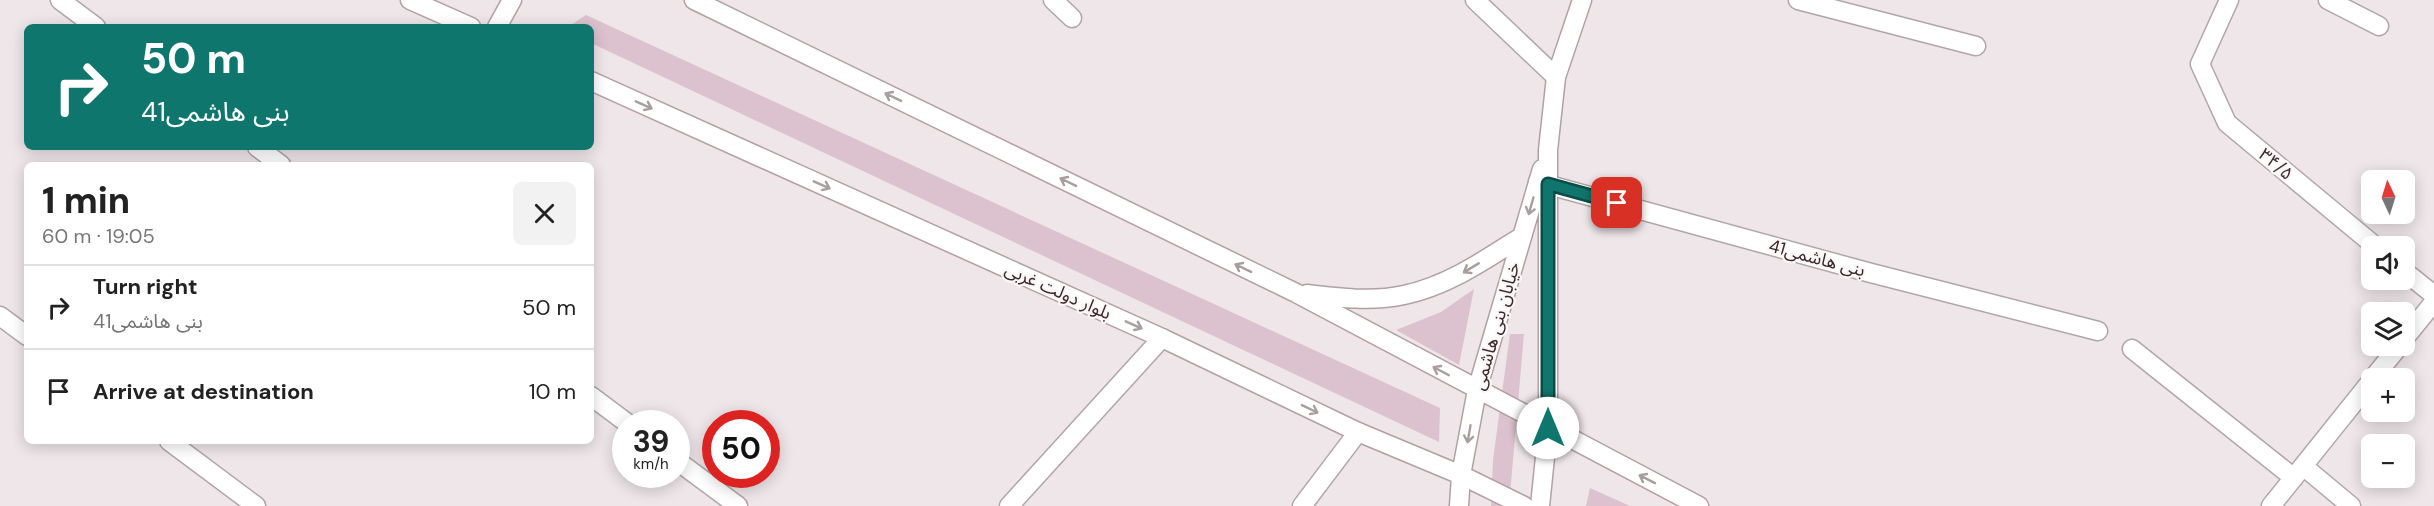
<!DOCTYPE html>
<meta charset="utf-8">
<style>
:root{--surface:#fff;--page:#f2f2f2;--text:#222;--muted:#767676;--line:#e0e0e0}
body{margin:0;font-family:"DM Sans","Noto Sans Arabic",sans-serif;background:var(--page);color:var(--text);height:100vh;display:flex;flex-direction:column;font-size:22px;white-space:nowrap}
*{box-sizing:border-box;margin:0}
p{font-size:20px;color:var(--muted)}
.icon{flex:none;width:33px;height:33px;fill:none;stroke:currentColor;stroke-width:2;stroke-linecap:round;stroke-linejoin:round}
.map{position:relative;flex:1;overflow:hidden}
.side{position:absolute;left:24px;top:162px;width:570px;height:282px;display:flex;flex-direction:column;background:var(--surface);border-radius:9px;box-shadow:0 3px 15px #0003}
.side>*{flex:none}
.guide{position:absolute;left:24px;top:24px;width:570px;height:126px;border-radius:9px;box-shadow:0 3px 15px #0003;background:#0f766e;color:#fff;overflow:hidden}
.needle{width:39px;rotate:356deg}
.tools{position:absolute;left:2361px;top:170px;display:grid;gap:12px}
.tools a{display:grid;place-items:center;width:54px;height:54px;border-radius:9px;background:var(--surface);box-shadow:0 3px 15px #0003;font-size:30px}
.speed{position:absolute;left:612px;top:410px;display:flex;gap:12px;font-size:30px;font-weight:700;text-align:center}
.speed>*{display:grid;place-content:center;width:78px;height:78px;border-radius:50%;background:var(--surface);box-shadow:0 3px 15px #0003;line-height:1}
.speed small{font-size:15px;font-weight:400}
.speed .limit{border:9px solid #d22;background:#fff;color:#111}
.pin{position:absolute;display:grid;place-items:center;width:51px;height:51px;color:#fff;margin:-26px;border-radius:12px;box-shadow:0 3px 9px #0006}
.me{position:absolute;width:66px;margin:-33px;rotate:0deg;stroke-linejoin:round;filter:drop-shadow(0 0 4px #0008)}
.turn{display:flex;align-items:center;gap:21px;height:126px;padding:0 18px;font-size:27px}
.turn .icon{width:78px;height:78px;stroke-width:2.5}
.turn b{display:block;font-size:42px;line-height:51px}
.round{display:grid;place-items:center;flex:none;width:63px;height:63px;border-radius:9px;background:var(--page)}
.overview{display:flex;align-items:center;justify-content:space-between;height:102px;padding:0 18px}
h1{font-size:36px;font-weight:800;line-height:45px}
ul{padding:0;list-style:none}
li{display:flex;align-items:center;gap:18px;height:84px;padding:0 18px;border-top:2px solid var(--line)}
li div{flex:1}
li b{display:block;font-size:22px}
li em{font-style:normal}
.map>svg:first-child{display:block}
</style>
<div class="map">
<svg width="2434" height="506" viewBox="0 0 2434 506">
<rect width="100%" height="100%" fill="#eee6e8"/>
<!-- green -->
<path fill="#dcc2cf" d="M586,15L1440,408L1439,442L591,43V27H568Z
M1474,289L1459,365L1396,330L1441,312Z
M1510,334H1524L1509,506H1491L1493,460Z
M1590,488L1630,506H1586Z"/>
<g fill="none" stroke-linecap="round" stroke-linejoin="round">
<!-- street casing -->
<g stroke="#b2a5a7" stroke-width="21">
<path id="street" d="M60,0L96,27
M1053,0L1072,18
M1475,0L1556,77
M1798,0L1976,46
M2229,0L2200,64L2227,123L2375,246
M2328,0L2379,26
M257,147L281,165
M1538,182L1871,273L2098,331
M2404,271L2434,295
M0,316L27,336
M2404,339L2434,302
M2132,349L2294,478
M2373,378L2400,345
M591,396L627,423
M169,441L256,506
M676,460L738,506
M2303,466L2351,506
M1009,506L1162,338
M1302,506L1358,432
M2271,506L2372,380"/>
</g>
<!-- secondary casing -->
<g stroke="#b2a0a2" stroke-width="21">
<path id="secondary" d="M410,0L471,27
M694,0L1296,293L1699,506
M497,27L512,0
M591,81L1162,338L1358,432L1461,475L1524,506
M1307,294C1339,298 1373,302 1404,295C1447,286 1485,260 1521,237
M1459,506L1461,475L1477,390L1542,169
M1540,506L1548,428V150L1556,77L1582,0"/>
</g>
<!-- street -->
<use href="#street" stroke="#fff" stroke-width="18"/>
<!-- secondary -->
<use href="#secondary" stroke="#fff" stroke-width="18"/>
</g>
<!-- one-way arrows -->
<defs><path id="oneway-shaft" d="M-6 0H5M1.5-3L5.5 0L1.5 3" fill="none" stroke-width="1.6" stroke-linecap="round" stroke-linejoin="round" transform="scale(1.5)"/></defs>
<g stroke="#a89e9e">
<use href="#oneway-shaft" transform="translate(893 97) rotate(-154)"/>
<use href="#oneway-shaft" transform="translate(644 105) rotate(24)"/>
<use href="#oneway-shaft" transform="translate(1068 182) rotate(-154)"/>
<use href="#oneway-shaft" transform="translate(822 185) rotate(24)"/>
<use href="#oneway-shaft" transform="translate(1531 206) rotate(106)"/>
<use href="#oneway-shaft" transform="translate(1243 268) rotate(-154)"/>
<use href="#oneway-shaft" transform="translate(1471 268) rotate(149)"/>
<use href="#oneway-shaft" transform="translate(1134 325) rotate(24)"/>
<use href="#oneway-shaft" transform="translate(1441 371) rotate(-152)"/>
<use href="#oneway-shaft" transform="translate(1310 409) rotate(26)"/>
<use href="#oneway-shaft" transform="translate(1469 434) rotate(100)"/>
<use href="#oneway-shaft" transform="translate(1647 479) rotate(-153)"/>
</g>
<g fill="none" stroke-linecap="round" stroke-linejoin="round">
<!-- route casing -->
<g stroke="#0a4d48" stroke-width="15">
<path id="route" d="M1548,428V184L1617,203"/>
</g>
<!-- route -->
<use href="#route" stroke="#0f766e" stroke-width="10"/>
</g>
<g text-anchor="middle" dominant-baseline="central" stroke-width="4.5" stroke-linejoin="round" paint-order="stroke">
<!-- street labels -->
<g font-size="18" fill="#3e2728" stroke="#faf7f8">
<text transform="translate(2276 164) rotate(40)">۳۴/۵</text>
<text transform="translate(1817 258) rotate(15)">بنی هاشمی41</text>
<text transform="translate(1058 291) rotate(24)">بلوار دولت غربی</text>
<text transform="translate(1496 326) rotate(-74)">خیابان بنی هاشمی</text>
</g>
</g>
</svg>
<div class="tools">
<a><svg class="needle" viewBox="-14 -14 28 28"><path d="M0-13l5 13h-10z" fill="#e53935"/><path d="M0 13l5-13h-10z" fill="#767676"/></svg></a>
<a><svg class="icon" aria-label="sound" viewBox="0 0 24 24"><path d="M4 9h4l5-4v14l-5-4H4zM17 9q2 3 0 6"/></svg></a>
<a><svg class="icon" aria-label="layers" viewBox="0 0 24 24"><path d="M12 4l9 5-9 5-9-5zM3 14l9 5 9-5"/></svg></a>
<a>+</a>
<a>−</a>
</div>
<div class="speed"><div>39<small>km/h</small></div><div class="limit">50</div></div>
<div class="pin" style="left:1617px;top:203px;background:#d93025"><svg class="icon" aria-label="arrive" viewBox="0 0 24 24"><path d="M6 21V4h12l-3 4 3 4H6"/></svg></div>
<svg class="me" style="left:1548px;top:428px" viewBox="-20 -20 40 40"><circle r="19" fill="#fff"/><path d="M0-13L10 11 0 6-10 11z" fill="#0f766e"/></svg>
<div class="guide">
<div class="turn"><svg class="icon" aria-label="right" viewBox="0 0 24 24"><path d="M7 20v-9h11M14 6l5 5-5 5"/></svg><div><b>50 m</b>بنی هاشمی41</div></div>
</div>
<section class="side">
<div class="overview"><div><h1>1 min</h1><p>60 m · 19:05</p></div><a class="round"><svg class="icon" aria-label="close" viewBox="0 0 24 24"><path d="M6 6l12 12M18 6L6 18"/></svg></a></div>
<ul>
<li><svg class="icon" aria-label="right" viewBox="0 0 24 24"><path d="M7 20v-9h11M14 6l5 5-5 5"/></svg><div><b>Turn right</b><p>بنی هاشمی41</p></div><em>50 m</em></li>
<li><svg class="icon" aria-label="arrive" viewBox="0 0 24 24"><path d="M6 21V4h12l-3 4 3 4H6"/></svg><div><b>Arrive at destination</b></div><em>10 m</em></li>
</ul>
</section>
</div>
